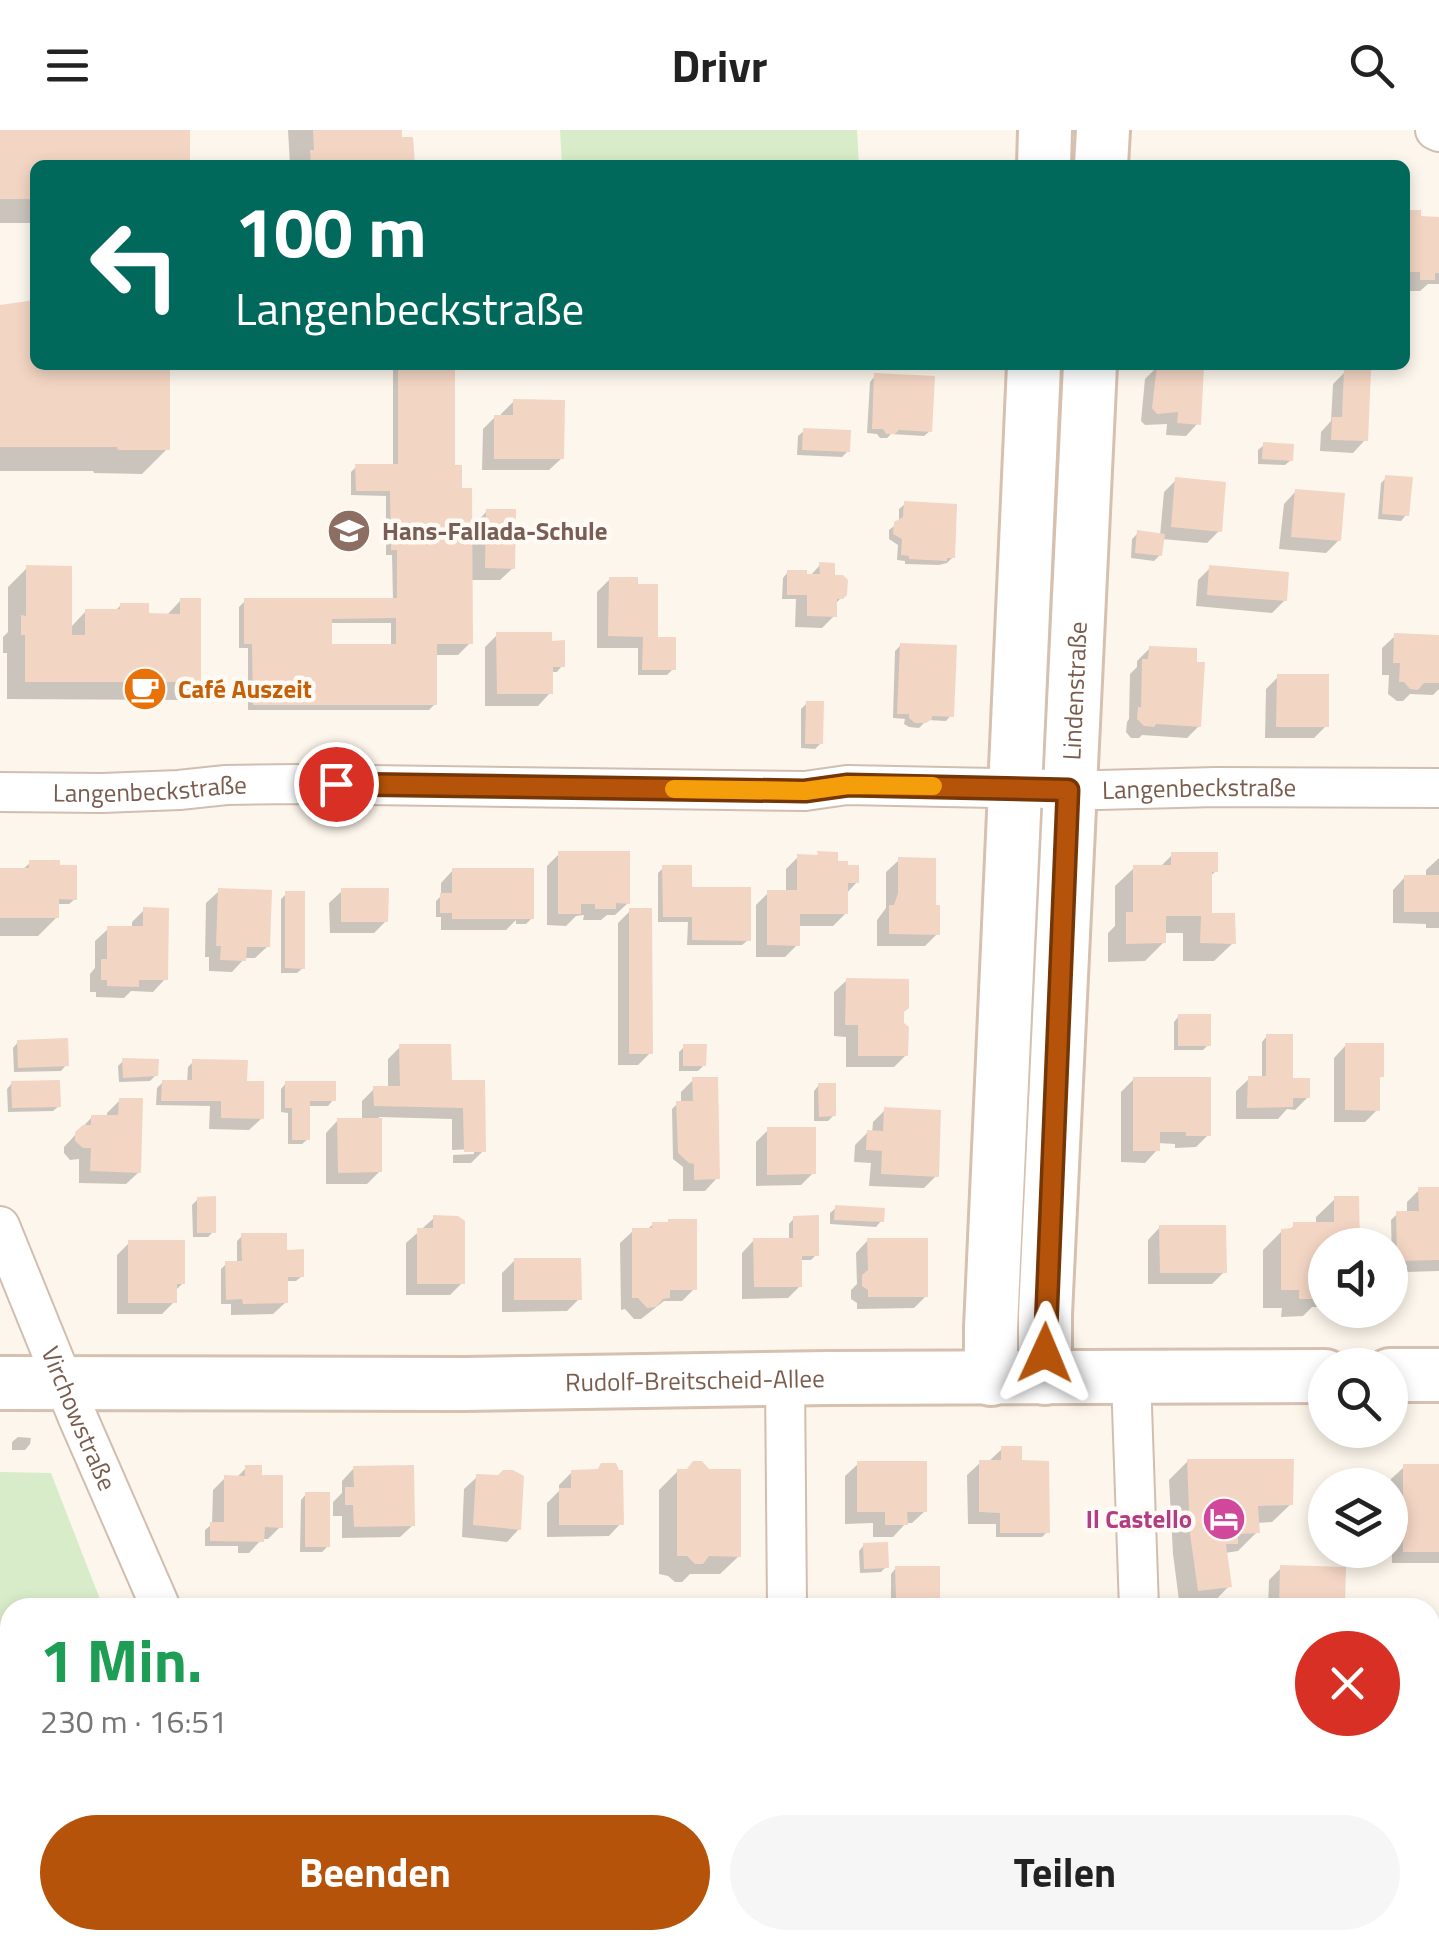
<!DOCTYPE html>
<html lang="de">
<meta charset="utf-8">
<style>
:root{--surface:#fff;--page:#f6f6f6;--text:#222;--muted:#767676;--accent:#b45309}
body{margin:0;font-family:"Titillium Web",sans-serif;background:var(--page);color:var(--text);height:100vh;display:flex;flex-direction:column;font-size:38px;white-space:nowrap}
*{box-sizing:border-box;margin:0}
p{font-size:32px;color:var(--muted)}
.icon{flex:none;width:55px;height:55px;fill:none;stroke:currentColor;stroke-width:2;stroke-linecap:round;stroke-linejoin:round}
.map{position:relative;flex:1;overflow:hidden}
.drawer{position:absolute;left:0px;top:1468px;width:1440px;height:352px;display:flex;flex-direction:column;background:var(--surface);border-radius:30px 30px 0 0;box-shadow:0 5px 15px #0003}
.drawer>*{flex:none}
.guide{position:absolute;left:30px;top:30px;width:1380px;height:210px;border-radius:15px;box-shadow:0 5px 15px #0003;background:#00695c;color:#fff;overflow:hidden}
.fabs{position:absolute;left:1308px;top:1098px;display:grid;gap:20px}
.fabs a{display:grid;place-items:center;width:100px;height:100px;border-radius:50%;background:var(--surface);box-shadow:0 5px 15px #0003;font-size:50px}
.pin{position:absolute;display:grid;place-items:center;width:85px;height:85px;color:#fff;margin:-42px;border:5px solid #fff;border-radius:50%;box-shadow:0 2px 10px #0007}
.me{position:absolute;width:110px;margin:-55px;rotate:1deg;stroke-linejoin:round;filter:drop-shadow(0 0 8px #0008)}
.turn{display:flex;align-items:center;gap:35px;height:210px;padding:0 40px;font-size:45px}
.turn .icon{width:130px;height:130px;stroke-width:2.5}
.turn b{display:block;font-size:70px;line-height:85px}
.round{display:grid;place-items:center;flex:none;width:105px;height:105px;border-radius:52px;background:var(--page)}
.overview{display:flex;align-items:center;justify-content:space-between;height:170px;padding:0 40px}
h1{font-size:60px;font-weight:700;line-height:75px;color:#1e9e55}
.primary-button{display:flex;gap:20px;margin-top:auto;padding:20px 40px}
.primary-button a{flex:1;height:115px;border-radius:60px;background:var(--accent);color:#fff;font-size:40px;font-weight:700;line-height:115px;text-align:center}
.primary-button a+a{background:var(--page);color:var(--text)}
header{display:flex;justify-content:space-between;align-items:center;height:130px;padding:0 40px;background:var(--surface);font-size:45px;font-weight:700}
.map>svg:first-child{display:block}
</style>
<header><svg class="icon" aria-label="menu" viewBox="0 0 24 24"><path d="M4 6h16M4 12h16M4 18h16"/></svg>Drivr<svg class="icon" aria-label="search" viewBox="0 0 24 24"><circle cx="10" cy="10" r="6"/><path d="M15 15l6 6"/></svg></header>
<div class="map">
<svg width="1439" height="1818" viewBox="0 0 1439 1818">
<rect width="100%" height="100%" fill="#fdf6ec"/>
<!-- grass -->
<path fill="#d8ecc9" d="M560,0H857L859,35H562Z
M0,1342L51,1343L103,1477L10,1478V1810H233L237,1818H0Z"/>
<!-- shadow -->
<path fill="#0003" fill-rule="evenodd" d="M0,0H188V35H35V93H0Z
M288,0H399L412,35H290Z
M1405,82L1419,89H1439V154H1428L1420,161H1409V153H1405Z
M35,172V235H167V319L142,344L94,343L93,341H0V179Z
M393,235H452V338L470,399L487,381L513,438L500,450H470V513L458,525H435V574L429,580H248V518H239V477L245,471H393L392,425H386V366L351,365V342L356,337H393ZM330,493H391V517H330Z
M1359,235H1392L1387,240L1368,239L1365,310L1353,323L1320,321L1321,302L1331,291L1333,254L1345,242H1359Z
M1158,236L1198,293L1186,306L1166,305L1167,294L1145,295L1141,291L1145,249Z
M875,246L930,301L924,306L891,304L887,308H880L877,304L867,303L870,252Z
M514,271L562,328L549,340H482L483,299L495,287H501V284Z
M804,301L848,321L842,327L797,325L798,306Z
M1264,315L1291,330L1285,335L1258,334V320Z
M1386,348L1406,385L1401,391L1378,389L1381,353Z
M1176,350L1219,401L1207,413L1162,409L1160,425L1154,431L1131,428L1132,409L1138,403L1160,406L1164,362Z
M1296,361L1339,410L1326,423L1279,419L1284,374Z
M905,374L953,427L947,433L939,435L905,434V431L897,430L898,415L889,409V400L899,392V379Z
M820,435L845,464L835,474L834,486L822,498L795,497L796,469H782L783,448L788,442L809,447Z
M27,438L70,498L86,481H115L121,475L146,486H166L181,470L198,551L180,570L7,569V523H3V507L8,502V457Z
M1210,438L1285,470L1272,483L1196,476L1198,450Z
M610,449L655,506L673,539L667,545H638V518H597V462Z
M497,505L550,513L562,536L557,542H550V563L538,576H485V517Z
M1395,506L1439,507V559L1433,565L1410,564L1403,571H1397L1388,564L1389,545H1382V518Z
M901,515L951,585L946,591L927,590L919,598L909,597L904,594L905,589L893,588L895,521Z
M1150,518L1199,596L1187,608L1142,605L1139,608H1131L1126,602L1127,592L1129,589L1130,544L1137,537V531Z
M1278,547L1326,596L1314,608H1265L1266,559Z
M807,573L821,613L815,619L801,618V579Z
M559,724L628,773L615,785H607L601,790H583L584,785L576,786L566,796L547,795V736Z
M1172,725L1216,741L1209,747L1210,785L1233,813L1214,831H1183V803H1164V812L1145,831L1108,832V803L1115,796V756L1134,738H1159Z
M798,727L857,752L846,764V783L833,796H798L797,815L785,827H756V775L768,763L786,762V739Z
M1439,728V798H1426V794L1393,793V760L1405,747H1426V740Z
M899,730L937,804L925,816H877V790L886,778V742Z
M30,733L75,769L69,774H57V787L38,806H0V740H22Z
M663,738L689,759L748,810L742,815H687L688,792H658V743Z
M453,740L532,788L526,794H516V790L506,800H441V787H436V771L441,766V753Z
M219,761L268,816L255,828H245L232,842L209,841V827H205L206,773Z
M342,761L386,791L374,803H330L329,773Z
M286,764L303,838L297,843H281V769Z
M144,780L165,849L153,862L131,861L124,868L96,867V862H90V844L95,838V811L108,799H132V792Z
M630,781L650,923L638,935H618V793Z
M847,850L902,882L906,925L894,937H846V907L834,906V862Z
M1179,886L1208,915L1203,920H1174V892Z
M1267,906L1290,946L1308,967L1295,980L1287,979L1278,989H1236V961L1249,949H1262V912Z
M18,912L66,935L61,941L14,942L13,918Z
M1346,915L1382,946L1377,950V980L1365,992H1334V928Z
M400,917L449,953H482L483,1021L471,1033H453V1025L474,1024V1019L452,1020V989L379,987L380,1041L367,1054H326V1003L338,990H362V971L374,959L388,958V929Z
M684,917L704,935L698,941H679V922Z
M123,931L156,945L150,951L119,952L118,936Z
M193,932L245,954L262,988L249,1000L209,999L210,976L156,975L157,958L163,952L187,953L188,937Z
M1134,949L1208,1005L1196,1017L1175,1018V1014L1157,1013V1020L1145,1033L1121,1032V962Z
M693,950L717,1048L705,1061H683V1037L673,1029L672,979L677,974H681V962Z
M12,953L59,976L53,981L8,982L7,959Z
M286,953L333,970L328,976H307L308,1009L302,1014H288V983L281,982V959Z
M819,955L834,985L828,991H814V961Z
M120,970L139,1042L126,1054L79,1053V1029L70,1030L64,1023V1017L92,987L107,988V983Z
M885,980L936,1046L924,1058L869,1056L871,1033L854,1032L855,1015L868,1002L872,1003L873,992Z
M768,1000L813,1043L801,1055L756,1056V1012Z
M1419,1060H1439V1141L1407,1142V1135H1392L1391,1090L1397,1084H1407V1072Z
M198,1069L213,1102L208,1107H193L192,1075Z
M1335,1069L1357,1115H1325V1180H1321L1322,1177H1312L1303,1186L1281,1187L1282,1178H1263V1120L1282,1101H1288L1295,1095L1316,1094V1087Z
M836,1078L881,1091L876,1097L830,1094V1083Z
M434,1088L462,1153L450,1165H406V1113Z
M794,1088L817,1124L811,1130H800V1156L788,1168L742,1169V1123L754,1110H789V1094Z
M653,1094L694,1159L682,1171H664L641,1189H634L625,1179L621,1180L620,1113L633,1101L647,1100Z
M1160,1097L1224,1142L1212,1154H1148V1110Z
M242,1106L285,1122L302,1146L296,1151H286V1172L273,1184L231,1185V1174H221V1139L226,1134H237V1111Z
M868,1110L926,1166L914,1178L857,1179V1173L851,1169V1160L857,1154L856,1123Z
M129,1113L183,1153L174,1162V1172L162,1184H117V1125Z
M515,1130L579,1169L567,1181L502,1182V1143Z
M18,1307L31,1308L30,1314L25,1320H12V1312Z
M1002,1319L1019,1333L1047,1402L1042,1407H996V1394H968L967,1345L980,1333L989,1331Z
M1188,1331L1291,1374L1272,1392L1256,1393L1257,1402L1238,1421L1225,1423L1229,1456L1211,1475L1180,1478L1173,1424L1169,1350Z
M858,1334L925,1381L912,1393H906L893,1407H873V1393L845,1394V1346Z
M1404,1337H1439V1433H1392L1391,1349Z
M246,1338L280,1397L268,1409H262L249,1423H238V1416H205V1400L212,1394L213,1360L225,1348H236Z
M354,1338L413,1395L400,1407L342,1408V1386H333V1372L342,1363V1351Z
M678,1341L739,1426L720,1444H690L682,1452H675L668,1446L659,1444V1360Z
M572,1342L621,1393L609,1406L547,1407V1373L559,1361V1355Z
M477,1347L519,1399L507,1412L462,1407L464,1359Z
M306,1364L328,1416L322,1422H300L301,1370Z
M864,1415L886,1437L881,1442L860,1443L859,1421Z
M896,1438L938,1468L932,1474H891V1444Z
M1281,1438L1343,1475L1341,1478H1268L1269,1450Z
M1439,1513V1550L1430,1552V1516Z
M1436,1719H1439V1748L1431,1725Z"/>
<!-- building -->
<path fill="#f3d5c3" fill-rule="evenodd" d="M0,0H190V35H35V69H0Z
M313,0H402V7H413L415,35H311L310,20H314Z
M1405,80H1421V86L1439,87V143H1435V150H1420V142H1405Z
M35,170V235H170V320H118L117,317H0V175Z
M398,235H455V335H462V358H472L473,514H437V575H253L252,514H244V468H397V420H391L390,361H356L355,334H398ZM396,488V514H332V489Z
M1157,235L1204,236L1201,295L1177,293L1178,282L1157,284L1152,278Z
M1344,239L1371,240L1368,311L1331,310L1332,287H1342Z
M874,243L935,246L932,302L899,300L895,304H886L883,299H872Z
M513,269L565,270L564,329H494V285H513Z
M803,298L851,300L850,322L802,320Z
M1263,312L1294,314L1293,331L1262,329Z
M1385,345L1413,347L1409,386L1382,384Z
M1175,347L1226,352L1222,402L1171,397Z
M1295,359L1345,363L1341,411L1291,407Z
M904,371L957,374L955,428H947V431L909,429V426L901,425L902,409L893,404L894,392L903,387Z
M486,379H516L515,439L485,438Z
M1137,400L1165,404L1162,426L1135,423Z
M819,432L835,433V445H843L848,450L847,465L843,469H837V487L807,486V465H787V440H807V444H820Z
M26,435L72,436V505H85V479H120V473H149V483L180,484V468H201V552H25V505H21V485L26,486Z
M1209,435L1289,442L1287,471L1207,465Z
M609,447H638V454H658V507H676V540H642L643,507L608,506Z
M496,502H552V511L565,510V537H553V564H497Z
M1394,503L1439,505V553H1424L1418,560L1410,559L1404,552H1399L1400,533H1393Z
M900,513L957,515L954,587L932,586V589L926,593H915L909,588V584H897Z
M1149,516L1197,518V532H1205L1201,597L1156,594L1154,597L1144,596L1137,589L1138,577H1141L1142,529H1148Z
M1277,544H1329V597H1276Z
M806,571H824L823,614H805Z
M558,721H630V774L616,773V779H595V774H581V784H558Z
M817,721L838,722V731H848V735H859V753H848V784H800V816L767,815V760H797V724L818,725Z
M1171,722H1218V742H1212V783H1235L1236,814L1200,813L1201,786H1166V813L1126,814V782H1133V735H1171Z
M898,727L936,728V775H940V805L889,804V775H894L898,763Z
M29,730H60V735H77V770L59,769V788H0V738H29Z
M662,735H692V757H751V811L692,810V787H663Z
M452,738H534V789H452V783H440V763H452Z
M1404,745H1439V782H1404Z
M218,758L272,760L270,817H247L246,831L220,830L221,816H216Z
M341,758H389L388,792H341Z
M285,761H305V839L285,838Z
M143,777L169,778L168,850H139V857L107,856V850H101V829H107V796H143Z
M629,778H652L653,924H629Z
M846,848L909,849V878L904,882V893L909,897L908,926H858V895H845Z
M1178,884H1211V916H1178Z
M1266,904H1293V948H1310V968H1293V977L1247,978L1248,946H1266Z
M68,908L69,936L18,938L17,910Z
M1345,913H1384V947H1380V981L1345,980Z
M399,914H451L452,950H485L486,1022H464L463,978L374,976L373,956H400Z
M683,914H707L706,936H683Z
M122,928L159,929L158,946L123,948Z
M192,929L248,930L247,951H264V989L221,988V971H161L162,950H192Z
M692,947H718L720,1049L694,1050V1034L689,1033L678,1023L676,971H693Z
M1133,947H1211V1006H1186V1002H1160V1021H1133Z
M60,950L61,977L12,978L11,951Z
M285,951H336V971H310V1010H292V978H285Z
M818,953H836V986L819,987Z
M119,968H143L141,1043L90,1041L91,1018H83L75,1011V1002L83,995H91V985H118Z
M884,977L941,980L939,1047L881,1044L882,1021L866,1020L867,1000L883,1001Z
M337,988H382V1042L338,1043Z
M767,997H816V1044L767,1045Z
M1418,1057H1439V1130L1397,1131L1396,1081H1419Z
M216,1066V1103H197V1067Z
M1334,1066H1359L1360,1115H1325L1324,1169H1299V1160H1281V1099L1293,1098V1092H1334Z
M835,1075L885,1078L884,1092L834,1090Z
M433,1085L458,1086L465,1091V1154H417V1098H433Z
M819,1085V1126H802V1157H754L753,1108H793V1086Z
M668,1089H697V1160H670V1168L663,1169L656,1177L647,1178L638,1168H632V1098H652V1092H668Z
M1159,1095H1226L1227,1143H1160Z
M241,1103H287V1120L304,1119V1147H288V1173L243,1174L242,1169L226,1170L225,1131H242Z
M867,1108H928V1167H868V1160L862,1156V1145L868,1140Z
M128,1110H185V1154H177V1173H128Z
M514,1128H581L582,1170H514Z
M1001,1316H1022V1330L1049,1331L1050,1403H1000V1383L979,1382V1330H1001Z
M1187,1329H1294L1293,1375L1258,1376L1260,1403L1238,1404V1414H1226L1232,1457L1198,1461L1190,1404Z
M693,1331H702L709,1339H741V1427L709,1426L703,1434H695L687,1426H677V1339H687Z
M857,1331H927V1382H907L908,1395H885V1382H857Z
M601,1333H616L619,1340H623L624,1395H559V1358H571V1340L598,1339Z
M1403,1334H1439V1422H1403Z
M245,1335H262V1345H283V1398L265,1397L264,1412L210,1411V1392H224V1345L245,1346Z
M414,1335L415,1396L354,1397L353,1375H345V1357H354L353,1336Z
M503,1340H513L524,1346L521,1400L473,1395L476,1344L498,1345Z
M305,1362H330V1417H305Z
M888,1412L889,1438L864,1439L863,1413Z
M1280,1435L1346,1437L1345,1476L1279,1475Z
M895,1436H940V1469H896Z
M1439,1510V1543L1433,1545L1430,1537V1513Z"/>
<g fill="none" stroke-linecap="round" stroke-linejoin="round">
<!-- street casing -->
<g stroke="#d1beb0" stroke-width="42">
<g id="street">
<path d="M1435,0L1439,2"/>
<path id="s1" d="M0,662L102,663L179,660L226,655L297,654L805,661L847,655L1099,660L1216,657L1439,658"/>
<path id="s2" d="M0,1096L78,1288L161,1478"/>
<path d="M1131,1248L1139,1478"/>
<path d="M785,1250L787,1478"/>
<path d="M297,1810L300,1818"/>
<path d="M797,1810L800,1818"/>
<path d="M1229,1810L1231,1818"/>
<path d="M828,1818L856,1810"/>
</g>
</g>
<!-- secondary casing -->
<g stroke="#d6c0b0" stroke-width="58">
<g id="secondary">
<path d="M1044,35L1045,0"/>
<path d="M1101,35L1103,0"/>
<path d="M1390,1245H1439"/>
<path id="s3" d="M1045,1248V1184L1090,235"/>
<path d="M991,1249V1198L1034,235"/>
<path id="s4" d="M0,1253L464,1254L829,1248L1325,1246"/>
</g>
</g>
<!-- street -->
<use href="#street" stroke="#fff" stroke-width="38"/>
<!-- secondary -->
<use href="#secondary" stroke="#fff" stroke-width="52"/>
</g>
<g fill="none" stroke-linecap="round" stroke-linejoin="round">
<!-- route casing -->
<g stroke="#753606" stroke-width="25">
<path id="route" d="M336,654L805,661L848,655L1068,660L1045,1223"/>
</g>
<!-- route -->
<use href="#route" stroke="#b45309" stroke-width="18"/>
<!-- slow -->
<path stroke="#f59e0b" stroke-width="18" d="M674,659L805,661L848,655L933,656"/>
</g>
<!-- icons -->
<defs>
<g id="school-disc" transform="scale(2.25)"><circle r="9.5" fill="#8d6e63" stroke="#fffaf3"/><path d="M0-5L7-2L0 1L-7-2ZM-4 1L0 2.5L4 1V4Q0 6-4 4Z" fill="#fff"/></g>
<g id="cafe-disc" transform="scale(2.25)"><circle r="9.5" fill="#e8710a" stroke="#fffaf3"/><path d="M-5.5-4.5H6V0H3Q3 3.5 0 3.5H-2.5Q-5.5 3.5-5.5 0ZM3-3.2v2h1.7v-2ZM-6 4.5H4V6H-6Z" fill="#fff"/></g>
<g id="hotel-disc" transform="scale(2.25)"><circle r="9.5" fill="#d1479c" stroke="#fffaf3"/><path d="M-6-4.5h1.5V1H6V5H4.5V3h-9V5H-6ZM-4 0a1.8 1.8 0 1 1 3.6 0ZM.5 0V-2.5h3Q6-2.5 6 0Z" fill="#fff"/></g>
</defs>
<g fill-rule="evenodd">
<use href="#school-disc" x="349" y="401"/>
<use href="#cafe-disc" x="145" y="559"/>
<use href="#hotel-disc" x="1224" y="1389"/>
</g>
<g text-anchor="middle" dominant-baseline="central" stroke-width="9" stroke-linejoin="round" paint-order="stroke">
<!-- education labels -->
<g font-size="25" font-weight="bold" fill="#785e54" stroke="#fffaf3" text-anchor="start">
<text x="382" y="401">Hans-Fallada-Schule</text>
</g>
<!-- food labels -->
<g font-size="25" font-weight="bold" fill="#c56008" stroke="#fffaf3" text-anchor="start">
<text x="178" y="559">Café Auszeit</text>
</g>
<!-- street labels -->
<g font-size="25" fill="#7a5c4d" stroke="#fffaf3">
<text stroke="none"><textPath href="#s3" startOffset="688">Lindenstraße</textPath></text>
<text stroke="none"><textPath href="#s1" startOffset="150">Langenbeckstraße</textPath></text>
<text stroke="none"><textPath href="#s1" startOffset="1200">Langenbeckstraße</textPath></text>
<text stroke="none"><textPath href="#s4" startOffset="695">Rudolf-Breitscheid-Allee</textPath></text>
<text stroke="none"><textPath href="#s2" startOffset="208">Virchowstraße</textPath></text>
</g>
<!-- hotel labels -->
<g font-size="25" font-weight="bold" fill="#b23c85" stroke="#fffaf3" text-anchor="end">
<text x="1192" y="1389">Il Castello</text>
</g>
</g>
</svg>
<div class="fabs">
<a><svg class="icon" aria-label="sound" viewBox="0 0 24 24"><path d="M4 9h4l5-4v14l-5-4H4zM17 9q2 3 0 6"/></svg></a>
<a><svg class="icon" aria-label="search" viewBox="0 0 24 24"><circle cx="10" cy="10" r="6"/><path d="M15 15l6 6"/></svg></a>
<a><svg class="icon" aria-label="layers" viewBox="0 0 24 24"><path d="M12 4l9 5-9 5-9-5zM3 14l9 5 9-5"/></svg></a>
</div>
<div class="pin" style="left:336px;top:654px;background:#d93025"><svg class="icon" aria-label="arrive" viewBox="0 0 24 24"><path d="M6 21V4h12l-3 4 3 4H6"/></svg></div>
<svg class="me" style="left:1045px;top:1223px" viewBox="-20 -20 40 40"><path d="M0-17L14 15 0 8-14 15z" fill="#b45309" stroke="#fff" stroke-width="4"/></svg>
<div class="guide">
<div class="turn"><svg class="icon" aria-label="left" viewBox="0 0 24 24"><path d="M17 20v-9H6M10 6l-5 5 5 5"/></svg><div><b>100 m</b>Langenbeckstraße</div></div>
</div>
<section class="drawer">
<div class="overview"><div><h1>1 Min.</h1><p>230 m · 16:51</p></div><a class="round" style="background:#d93025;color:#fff"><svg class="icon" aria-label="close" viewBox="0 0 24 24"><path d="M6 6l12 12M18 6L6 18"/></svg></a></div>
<div class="primary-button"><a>Beenden</a><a>Teilen</a></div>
</section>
</div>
